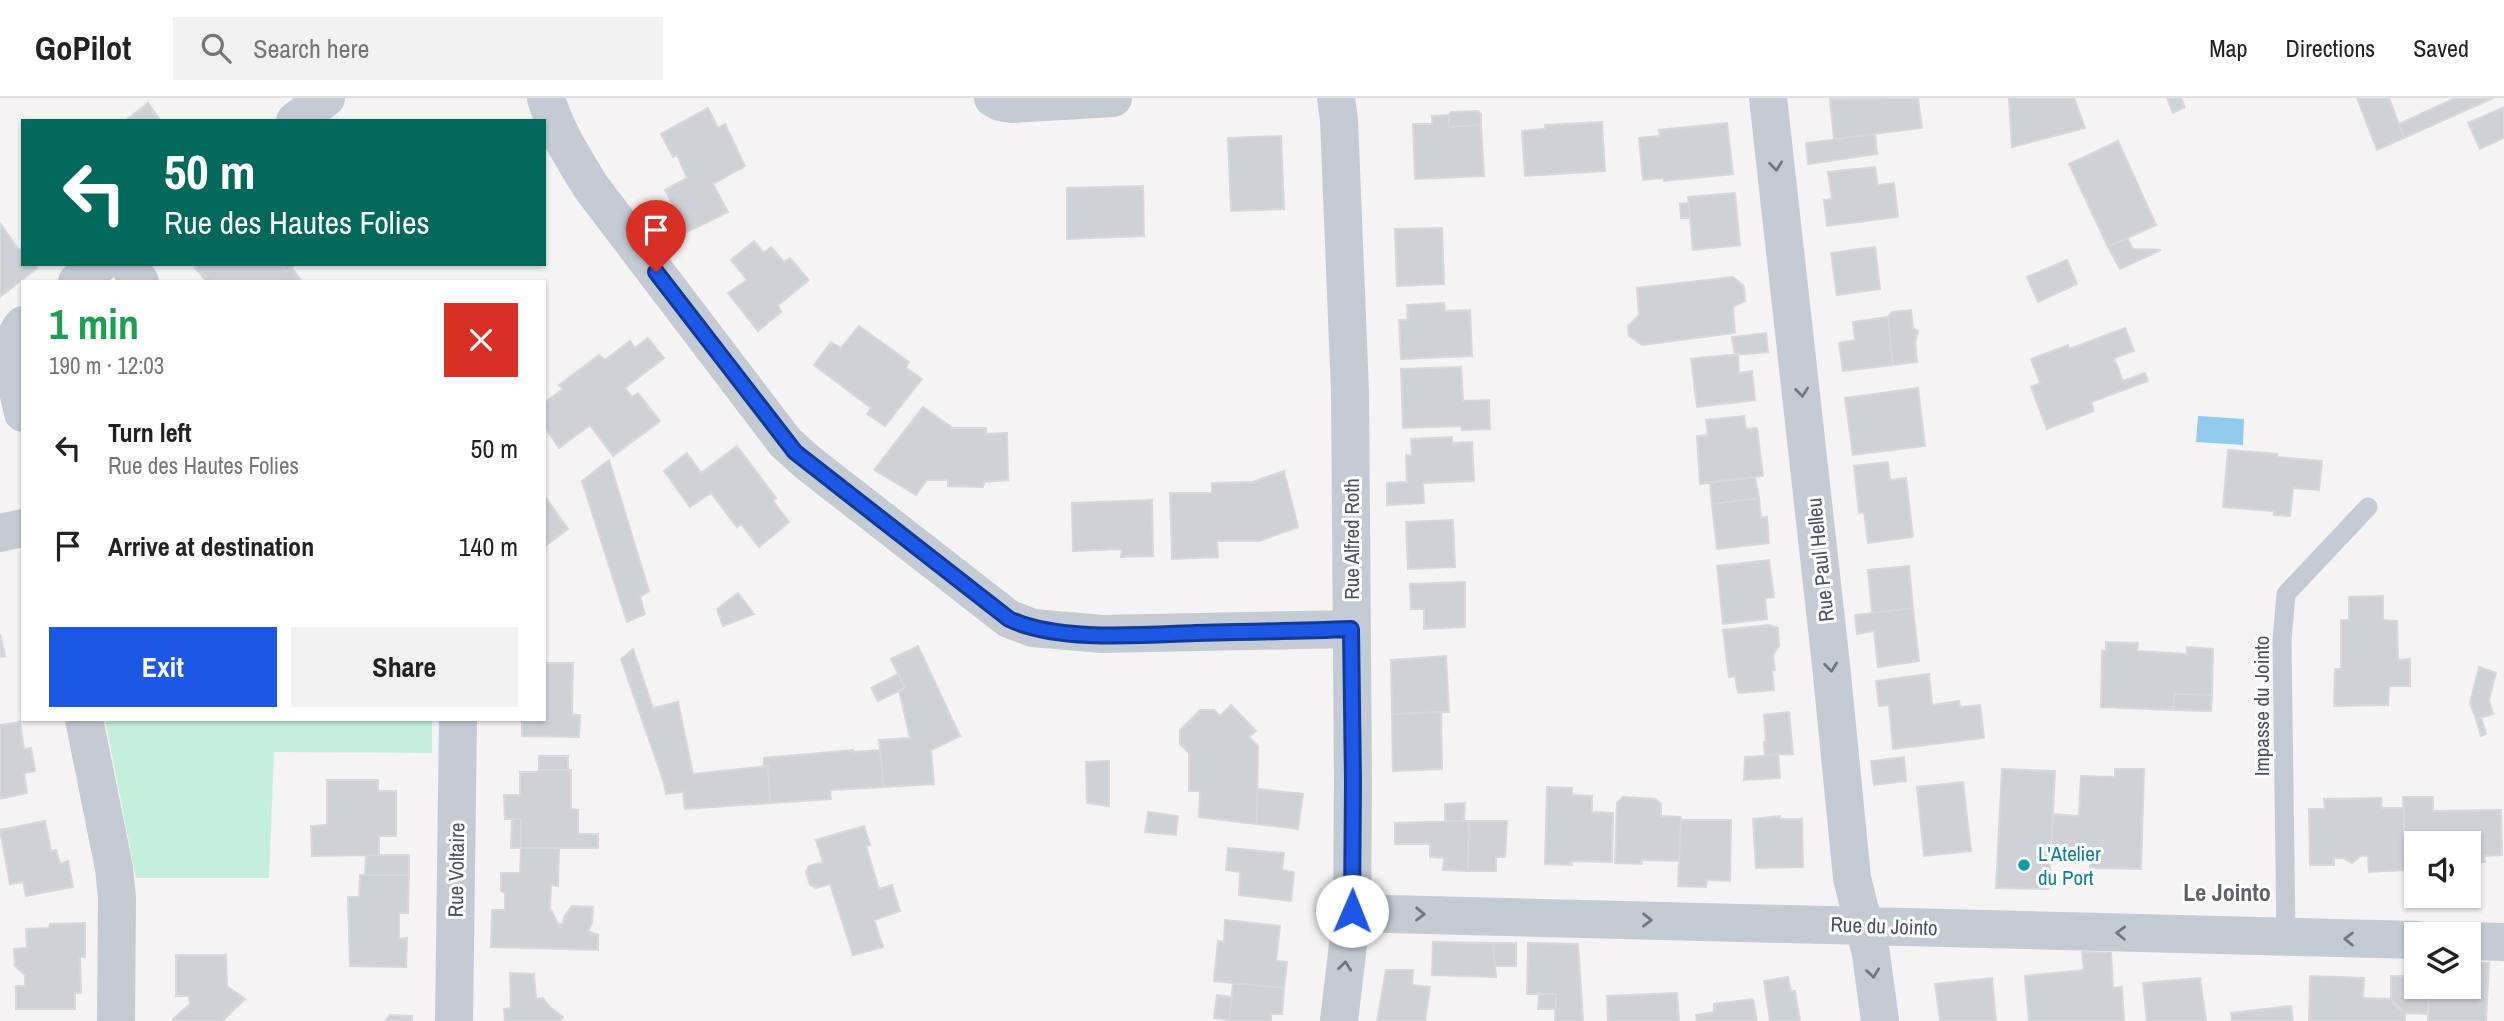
<!DOCTYPE html>
<meta charset="utf-8">
<style>
:root{--surface:#fff;--page:#f2f2f2;--text:#222;--muted:#767676;--line:#e0e0e0;--accent:#1c57e5}
body{margin:0;font-family:"Archivo Narrow",sans-serif;background:var(--page);color:var(--text);height:100vh;display:flex;flex-direction:column;font-size:26px;white-space:nowrap}
*{box-sizing:border-box;margin:0}
p{font-size:23px;color:var(--muted)}
.icon{flex:none;width:38px;height:38px;fill:none;stroke:currentColor;stroke-width:2;stroke-linecap:round;stroke-linejoin:round}
.map{position:relative;flex:1;overflow:hidden}
.side{position:absolute;left:21px;top:182px;width:525px;height:441px;display:flex;flex-direction:column;background:var(--surface);border-radius:0px;box-shadow:0 2px 5px #0004}
.side>*{flex:none}
.top-card{position:absolute;left:21px;top:21px;width:525px;height:147px;border-radius:0px;box-shadow:0 2px 5px #0004;background:#00695c;color:#fff;overflow:hidden}
.controls{position:absolute;left:2404px;top:733px;display:grid;gap:14px}
.controls a{display:grid;place-items:center;width:77px;height:77px;border-radius:0px;background:var(--surface);box-shadow:0 2px 5px #0004;font-size:35px}
.pin{position:absolute;display:grid;place-items:center;width:60px;height:60px;color:#fff;margin:-72px -30px;border-radius:50% 50% 50% 0;rotate:-45deg;box-shadow:0 0 7px #0007}
.pin .icon{rotate:45deg}
.me{position:absolute;width:77px;margin:-38px;rotate:1deg;stroke-linejoin:round;filter:drop-shadow(0 0 5px #0008)}
.turn{display:flex;align-items:center;gap:24px;height:147px;padding:0 28px;font-size:32px}
.turn .icon{width:91px;height:91px;stroke-width:2.5}
.turn b{display:block;font-size:49px;line-height:60px}
.round{display:grid;place-items:center;flex:none;width:74px;height:74px;border-radius:0px;background:var(--page)}
.headline{display:flex;align-items:center;justify-content:space-between;height:119px;padding:0 28px}
h1{font-size:42px;font-weight:800;line-height:52px;color:#1e9e55}
.button{display:flex;gap:14px;margin-top:auto;padding:14px 28px}
.button a{flex:1;height:80px;border-radius:0px;background:var(--accent);color:#fff;font-size:28px;font-weight:800;line-height:80px;text-align:center}
.button a+a{background:var(--page);color:var(--text)}
ul{padding:0;list-style:none}
li{display:flex;align-items:center;gap:21px;height:98px;padding:0 28px}
li div{flex:1}
li b{display:block;font-size:26px}
li em{font-style:normal}
header{display:flex;align-items:center;gap:42px;box-sizing:border-box;height:98px;padding:0 35px;background:var(--surface);border-bottom:2px solid var(--line)}
header strong{font-size:33px}
nav{display:flex;gap:38px;margin-inline-start:auto;font-size:24px}
.search{width:490px;height:63px;background:var(--page);display:flex;align-items:center;gap:18px;box-sizing:border-box;padding:0 24px;border-radius:0px;color:var(--muted);font-size:26px}
.map>svg:first-child{display:block}
</style>
<header>
<strong>GoPilot</strong>
<div class="search"><svg class="icon" aria-label="search" viewBox="0 0 24 24"><circle cx="10" cy="10" r="6"/><path d="M15 15l6 6"/></svg>Search here</div>
<nav><a>Map</a><a>Directions</a><a>Saved</a></nav>
</header>
<div class="map">
<svg width="2504" height="923" viewBox="0 0 2504 923">
<rect width="100%" height="100%" fill="#f5f3f3"/>
<!-- green -->
<path fill="#c4f0db" d="M105,621H432V655L274,654L269,780H136Z"/>
<!-- water -->
<path fill="#91cced" d="M2198,318L2244,321L2243,347L2196,344Z"/>
<!-- building -->
<path fill="#cfd1d7" stroke="#d7d8de" stroke-width="2" d="M1918,0L1922,30L1834,41L1830,1Z
M2009,0H2074L2085,30L2012,49Z
M2167,0H2181L2185,9L2173,15Z
M2357,0H2389L2404,40L2377,52Z
M2455,0H2493L2404,40L2399,26Z
M148,5L161,23H125Z
M2504,9V40L2480,51L2468,25Z
M708,10L718,30L725,26L745,68L713,86L728,114L687,134L665,92L687,80L677,57L673,59L661,36Z
M1478,13L1481,16V27L1449,29V17L1451,14Z
M1449,17V29L1481,27L1484,78L1415,81L1413,26H1432V18Z
M1602,24L1605,73L1525,78L1522,33L1545,31V27Z
M1727,25L1733,76L1664,83V80L1643,82L1639,40L1660,38L1659,32Z
M1875,36L1877,56L1808,66L1806,45Z
M1281,38L1284,111L1231,113L1228,40Z
M2118,43L2156,127L2108,149L2069,66Z
M1875,69L1878,87L1894,85L1898,119L1827,128L1824,102L1832,101L1828,74Z
M1143,88L1144,138L1067,141V90Z
M1735,95L1740,147L1693,152L1688,99Z
M1689,105L1690,120H1681L1680,106Z
M0,125L18,151L23,152V166H34L37,170L0,199Z
M1442,130L1444,186L1397,188L1395,131Z
M2127,140L2133,151L2161,152L2120,171L2108,149Z
M754,143L764,155L771,149L784,164L790,160L809,182L778,207L781,214L758,233L728,195L747,182L731,162Z
M1875,149L1880,191L1837,197L1831,155Z
M2067,162L2077,186L2038,204L2027,179Z
M200,166H280L286,174L292,170L302,184H232L231,182L216,184L214,181L207,184L195,170Z
M280,166H296L286,174Z
M1733,179L1744,188L1745,203L1733,209L1735,235L1642,247L1629,238L1628,228L1639,217L1637,190Z
M1444,205L1445,213L1470,212L1472,258L1401,261L1399,222H1408L1407,207Z
M1911,212L1913,230L1918,233L1915,244L1917,264L1893,267L1888,219L1892,214Z
M1888,219L1893,267L1843,273L1839,245L1855,242L1853,224Z
M859,228L909,264L906,270L922,281L885,328L867,316L871,310L814,267L831,244L841,250Z
M2125,230L2134,253L2114,260L2123,283L2145,275L2148,283L2091,304L2094,313L2047,331L2031,289L2040,285L2031,261L2068,247L2069,251Z
M1766,235L1768,254L1735,257L1732,239Z
M648,240L664,260L625,290L632,299L638,295L660,323L613,358L590,327L559,350L544,328V305L563,291L559,287L599,257L605,262L630,243L635,250Z
M1738,256L1739,275L1752,273L1755,302L1697,309L1691,261Z
M1461,269L1463,303L1489,302L1490,331L1462,332L1461,328L1403,330L1401,271Z
M1918,290L1925,348L1853,357L1845,300Z
M923,309L953,330H986V336L1007,335L1008,382L984,384L983,389L948,388V382H927L916,397L874,372Z
M1744,318L1746,331L1757,330L1763,378L1700,386L1697,338L1708,337L1706,322Z
M1452,339V345L1472,344L1474,383L1423,385L1424,405L1387,407V385L1407,384L1406,357H1412L1411,341Z
M737,348L776,400L773,403L789,424L759,449L741,426L737,429L711,395L690,409L664,373L687,355L701,375Z
M2228,352L2277,356V359L2322,363L2319,392L2293,390L2290,418L2274,417V413L2223,409Z
M609,362L649,493L640,499L645,516L627,524L582,383Z
M1888,364L1890,382L1906,380L1913,439L1868,445L1864,414L1859,415L1854,368Z
M1284,373L1298,429L1259,443H1217L1218,459L1172,461L1170,395H1212V385L1252,384Z
M1755,379L1759,400L1712,406L1710,384Z
M544,397L568,431L544,449Z
M1759,400L1761,420L1767,419L1769,445L1717,451L1712,406Z
M1152,402L1153,458L1121,459L1122,451L1073,453L1072,405Z
M1453,422L1455,469L1408,471L1406,424Z
M1769,462L1774,499L1765,500L1767,521L1723,526L1717,468Z
M1909,468L1913,510L1872,515L1868,472Z
M1465,484V529L1424,531V511H1411L1410,486Z
M738,495L754,516L723,528L717,511Z
M2383,498V522L2397,523L2398,562L2410,561V588H2389L2388,607L2334,608L2335,571H2341V522H2349V499Z
M1913,510L1919,563L1878,569L1874,533L1857,536L1855,517Z
M1769,527L1778,530L1779,548L1773,557L1775,572L1772,573L1774,592L1738,595L1735,578L1729,579L1723,532Z
M0,536L5,558L0,559Z
M2106,544L2138,545L2137,553L2187,556V549L2213,551L2212,597L2175,596L2173,612L2101,609L2102,553H2106Z
M918,548L960,638L931,652L934,686L884,689L879,642L910,640L899,592L905,590L891,561Z
M633,551L653,610L678,604L693,676L768,668L770,705L685,711L683,694L666,696L664,685L621,561Z
M1446,558L1449,614L1392,616L1391,562Z
M544,565H573L572,617H580L579,639L522,638V621H544Z
M2479,569L2496,575L2489,602L2493,616L2476,621L2470,605Z
M898,576L905,590L878,603L871,590Z
M1929,576L1932,607L1959,603L1960,609L1980,607L1984,640L1893,651L1889,607L1879,608L1876,583Z
M2175,596L2212,597L2211,613L2173,612Z
M1231,607L1256,633L1249,639L1258,648L1257,726L1199,719L1200,693H1189V655L1180,646V632L1200,612H1214L1220,618Z
M1441,614L1442,671L1393,673L1392,616Z
M1789,614L1793,656L1765,657L1764,644L1766,643L1764,617Z
M2481,619L2486,636L2481,638L2476,621Z
M20,624L24,651L31,650L35,673L24,675L27,695L0,701V627Z
M853,652V654L880,652L884,689L830,692L831,701L770,705L768,668H764V660Z
M1778,657L1780,680L1744,682L1745,659Z
M539,658H568V672H539Z
M1904,659L1906,683L1874,687L1871,663Z
M1109,663V708L1087,705L1086,664Z
M2002,671L2055,673L2049,791L1996,790Z
M2115,671H2144L2141,771L2090,770L2091,755L2051,753L2053,716L2079,718L2081,678L2115,679Z
M539,672H571V711L578,712V736H598V750H521V721H505L504,697H520V674H538Z
M327,682H378V693H396V738H379V757L312,758L311,728L327,727Z
M1963,684L1971,753L1924,758L1917,689Z
M1547,689L1572,690V697L1592,698V714L1613,715L1612,764L1571,763L1572,767L1545,766Z
M1257,691L1303,696L1298,731L1257,726Z
M1623,699L1655,701L1661,706V718L1681,719L1679,763L1642,762V766L1615,765L1617,705Z
M2403,699H2433V713L2501,712L2502,757L2484,758L2485,764H2469V746H2417V760H2405Z
M2381,700L2382,710H2404L2405,772L2369,774L2368,758H2361L2352,765L2343,760H2334V767H2310L2309,711H2325L2324,701Z
M1465,705L1464,723H1445V706Z
M1148,714L1178,718L1176,737L1145,734Z
M1780,718V721H1802L1803,769L1756,770L1753,721Z
M512,721H521V750H511Z
M1681,722H1731L1730,783L1707,782L1706,789L1678,788Z
M45,723L51,753L56,752L60,766L68,763L73,789L26,798L23,784L10,786L0,732Z
M1464,723H1469L1468,773L1443,772L1444,760L1430,759V746H1395V725Z
M1469,723H1507L1505,759H1496V773H1468Z
M864,728L870,747L866,748L879,791L892,787L900,813L874,822L883,849L853,857L830,786L816,790L810,787L806,774L809,768L823,764L816,742Z
M521,750H559L558,788L551,787L550,810L558,826H563L564,819L572,808L593,809L592,825L588,833L598,837V852L491,849L492,812H505V795L501,793V775H520Z
M1228,750L1284,755L1282,772L1294,774L1291,803L1239,797L1240,774L1226,772Z
M366,757H409V777H365Z
M360,777H409L408,815H399V841L407,840L406,869L350,868L348,799H359Z
M1225,822L1280,828L1276,863L1287,864L1284,890L1214,883L1218,843L1224,844Z
M85,825V859H80L81,895H75V911H16V888H25V877L15,868L14,851L27,850L26,831L49,830L50,826Z
M1433,844L1493,845L1496,879L1432,877Z
M1493,845H1516V868H1495Z
M1528,845L1578,846L1583,923H1555L1556,896H1527Z
M2082,854L2111,855L2113,890L2122,889L2124,923H2029L2025,878L2084,872Z
M176,857H226L227,888L245,901L222,923H175L173,921L190,906L189,898H176Z
M2469,864L2489,865L2486,923H2428L2429,889H2469Z
M1386,872H1413L1412,887L1430,889L1425,923H1377Z
M510,875L534,876L536,901L543,900L550,909L563,919L560,923H505L504,911L511,910Z
M2310,878L2364,880L2363,900L2391,901L2405,915V923H2309Z
M2391,878H2417V889H2429L2428,916L2405,915L2395,907L2391,901Z
M1788,879L1791,893H1795L1800,923H1770L1764,883Z
M1992,880L1996,923H1940L1935,886Z
M2200,880L2206,923H2147L2143,885Z
M1233,885L1284,890L1282,916H1271V923H1229Z
M1677,895L1679,923H1608L1607,898Z
M1539,896H1556L1555,911H1538Z
M1217,897L1232,899L1229,922L1214,920Z
M1753,901L1757,923H1697L1696,917L1714,914V906Z
M2291,908L2293,923H2232L2231,915Z
M390,917L412,918V923H385Z"/>
<g fill="none" stroke-linecap="round" stroke-linejoin="round">
<!-- lane -->
<path stroke="#c4cbd4" stroke-width="19" d="M2286,840L2282,542L2286,496L2368,409"/>
<!-- street -->
<path stroke="#c4cbd4" stroke-width="38" d="M546,0C555,32 574,61 591,89L785,344L807,364L1009,521L1033,530L1102,536L1351,531
M993,0L1000,4L1012,6L1113,0
M1336,0L1339,22L1350,294L1353,683L1352,813L1339,923
M1768,0L1831,567L1852,780L1871,856L1880,923
M295,23L326,0
M128,166L140,184
M77,184L100,166
M23,227C3,250 18,289 23,315
M0,435L23,430
M84,621L114,770L117,800L116,923
M1352,813L1388,816L2417,842
M2469,843L2504,844
M454,923L458,621"/>
</g>
<!-- one-way arrows -->
<defs><path id="oneway-chevron" d="M-2-3.5L2.5 0L-2 3.5" fill="none" stroke-width="1.6" stroke-linecap="round" stroke-linejoin="round" transform="scale(1.75)"/></defs>
<g stroke="#6f7784">
<use href="#oneway-chevron" transform="translate(1776 68) rotate(84)"/>
<use href="#oneway-chevron" transform="translate(1802 294) rotate(84)"/>
<use href="#oneway-chevron" transform="translate(1831 569) rotate(84)"/>
<use href="#oneway-chevron" transform="translate(1420 816) rotate(1)"/>
<use href="#oneway-chevron" transform="translate(1647 822) rotate(1)"/>
<use href="#oneway-chevron" transform="translate(2121 835) rotate(-178)"/>
<use href="#oneway-chevron" transform="translate(2349 841) rotate(-179)"/>
<use href="#oneway-chevron" transform="translate(1345 868) rotate(-83)"/>
<use href="#oneway-chevron" transform="translate(1873 875) rotate(82)"/>
</g>
<g fill="none" stroke-linecap="round" stroke-linejoin="round">
<!-- route casing -->
<g stroke="#123995" stroke-width="18">
<path id="route" d="M656,174L795,354L1009,521C1057,544 1142,537 1195,535C1247,534 1299,533 1351,531L1353,683L1352,813"/>
</g>
<!-- route -->
<use href="#route" stroke="#1c57e5" stroke-width="12"/>
</g>
<!-- markers -->
<circle fill="#0f9aa8" stroke="#fff" stroke-width="2.5" cx="2024" cy="767" r="7"/>
<g text-anchor="middle" dominant-baseline="central" stroke-width="6" stroke-linejoin="round" paint-order="stroke">
<!-- street labels -->
<g font-size="21" fill="#4a5361" stroke="#fff">
<text transform="translate(1351 441) rotate(-90)">Rue Alfred Roth</text>
<text transform="translate(1820 462) rotate(-96)">Rue Paul Helleu</text>
<text transform="translate(2261 608) rotate(-90)">Impasse du Jointo</text>
<text transform="translate(456 772) rotate(-89)">Rue Voltaire</text>
<text transform="translate(1884 828) rotate(2)">Rue du Jointo</text>
</g>
<!-- culture labels -->
<g font-size="21" fill="#0d838f" stroke="#fff" text-anchor="start">
<text x="2038" y="755">L'Atelier<tspan x="2038" dy="24">du Port</tspan></text>
</g>
<!-- quarter labels -->
<g font-size="24" font-weight="bold" fill="#5f6268" stroke="#fff">
<text x="2227" y="794">Le Jointo</text>
</g>
</g>
</svg>
<div class="controls">
<a><svg class="icon" aria-label="sound" viewBox="0 0 24 24"><path d="M4 9h4l5-4v14l-5-4H4zM17 9q2 3 0 6"/></svg></a>
<a><svg class="icon" aria-label="layers" viewBox="0 0 24 24"><path d="M12 4l9 5-9 5-9-5zM3 14l9 5 9-5"/></svg></a>
</div>
<div class="pin" style="left:656px;top:174px;background:#d93025"><svg class="icon" aria-label="arrive" viewBox="0 0 24 24"><path d="M6 21V4h12l-3 4 3 4H6"/></svg></div>
<svg class="me" style="left:1352px;top:813px" viewBox="-20 -20 40 40"><circle r="19" fill="#fff"/><path d="M0-13L10 11 0 6-10 11z" fill="#1c57e5"/></svg>
<div class="top-card">
<div class="turn"><svg class="icon" aria-label="left" viewBox="0 0 24 24"><path d="M17 20v-9H6M10 6l-5 5 5 5"/></svg><div><b>50 m</b>Rue des Hautes Folies</div></div>
</div>
<section class="side">
<div class="headline"><div><h1>1 min</h1><p>190 m · 12:03</p></div><a class="round" style="background:#d93025;color:#fff"><svg class="icon" aria-label="close" viewBox="0 0 24 24"><path d="M6 6l12 12M18 6L6 18"/></svg></a></div>
<ul>
<li><svg class="icon" aria-label="left" viewBox="0 0 24 24"><path d="M17 20v-9H6M10 6l-5 5 5 5"/></svg><div><b>Turn left</b><p>Rue des Hautes Folies</p></div><em>50 m</em></li>
<li><svg class="icon" aria-label="arrive" viewBox="0 0 24 24"><path d="M6 21V4h12l-3 4 3 4H6"/></svg><div><b>Arrive at destination</b></div><em>140 m</em></li>
</ul>
<div class="button"><a>Exit</a><a>Share</a></div>
</section>
</div>
